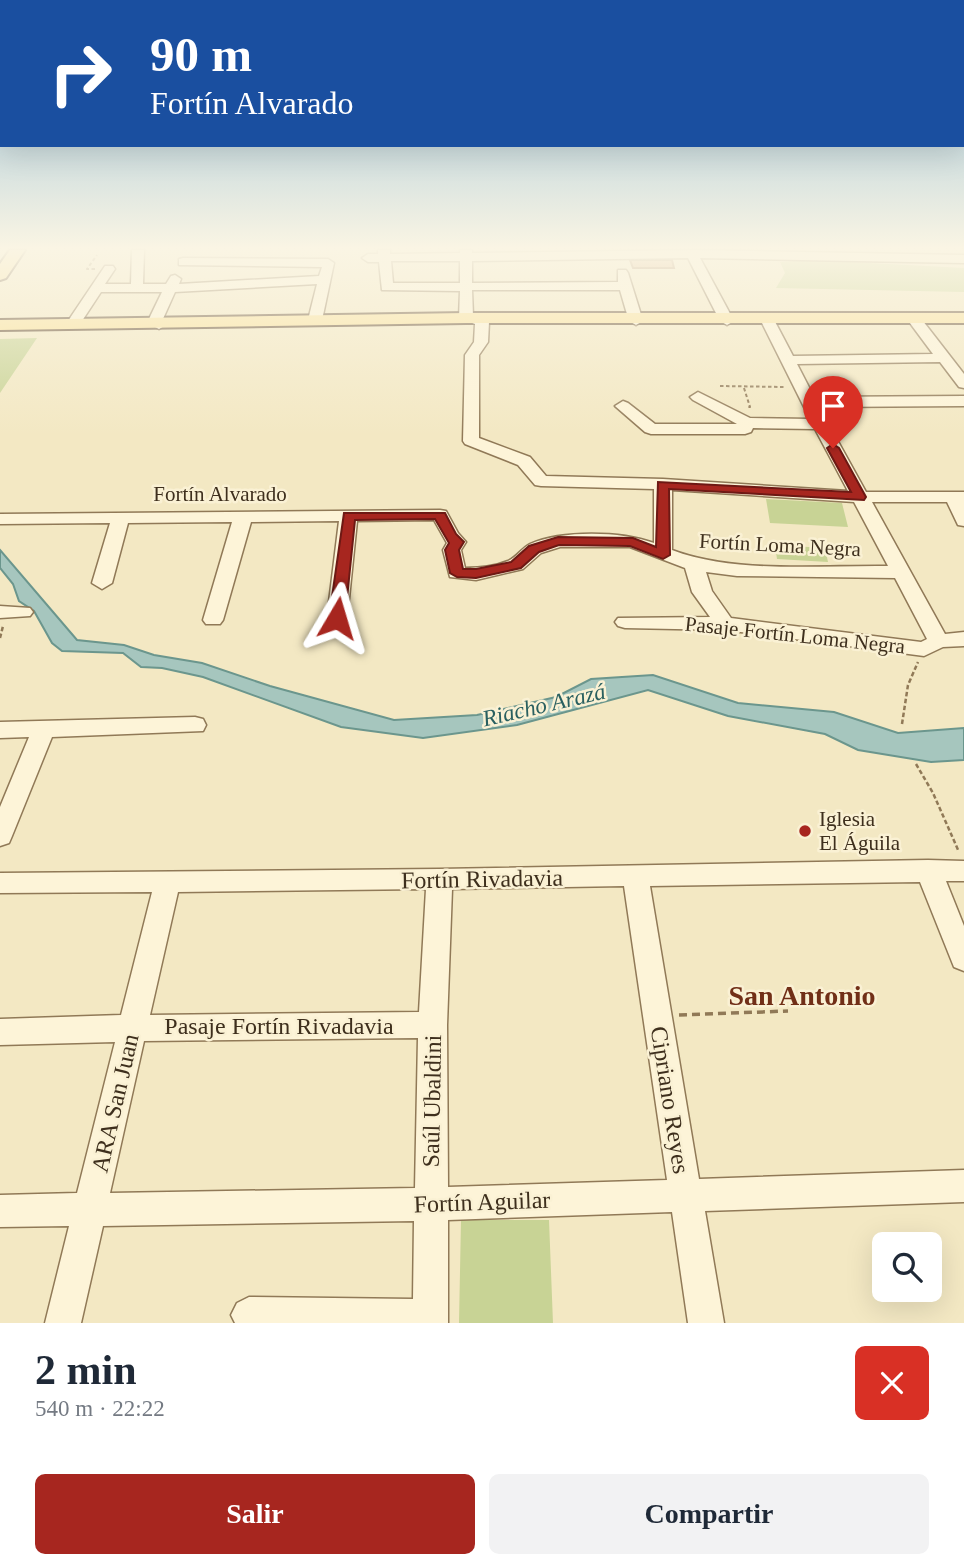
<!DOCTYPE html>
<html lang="es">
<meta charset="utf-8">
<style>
:root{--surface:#fff;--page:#f2f2f3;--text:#1f2937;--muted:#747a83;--accent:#a7261f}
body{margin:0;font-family:"Times New Roman",serif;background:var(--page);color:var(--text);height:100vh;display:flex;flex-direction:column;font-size:26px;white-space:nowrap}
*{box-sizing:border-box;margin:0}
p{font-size:23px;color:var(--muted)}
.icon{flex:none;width:38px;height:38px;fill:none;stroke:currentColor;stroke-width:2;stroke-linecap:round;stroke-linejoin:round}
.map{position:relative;height:1323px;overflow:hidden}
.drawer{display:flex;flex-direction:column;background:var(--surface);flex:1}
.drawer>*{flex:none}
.top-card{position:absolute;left:0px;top:0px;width:964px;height:147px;box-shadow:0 7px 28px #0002;background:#1a4fa0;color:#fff;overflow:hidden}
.fabs{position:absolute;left:872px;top:1232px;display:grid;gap:14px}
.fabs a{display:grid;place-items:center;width:70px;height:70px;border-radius:10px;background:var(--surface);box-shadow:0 7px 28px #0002;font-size:35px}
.pin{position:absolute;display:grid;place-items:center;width:60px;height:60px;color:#fff;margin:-72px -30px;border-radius:50% 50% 50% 0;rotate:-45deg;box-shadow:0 0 7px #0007}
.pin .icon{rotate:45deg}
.me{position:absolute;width:77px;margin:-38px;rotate:7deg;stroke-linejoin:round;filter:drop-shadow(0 0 5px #0008)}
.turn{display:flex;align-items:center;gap:24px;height:147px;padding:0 35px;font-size:32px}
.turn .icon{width:91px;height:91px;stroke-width:2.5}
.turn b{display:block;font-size:49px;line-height:60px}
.round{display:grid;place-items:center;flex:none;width:74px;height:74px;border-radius:10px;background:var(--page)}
.headline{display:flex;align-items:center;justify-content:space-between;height:119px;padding:0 35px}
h1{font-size:42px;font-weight:700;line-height:52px}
.button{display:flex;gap:14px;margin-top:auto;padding:14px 35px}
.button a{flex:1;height:80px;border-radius:10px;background:var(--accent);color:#fff;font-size:28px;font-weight:700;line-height:80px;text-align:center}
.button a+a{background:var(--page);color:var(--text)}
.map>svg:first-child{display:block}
</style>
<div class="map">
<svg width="964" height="1323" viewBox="0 0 964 1323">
<rect width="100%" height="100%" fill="#f3e8c3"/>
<!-- green -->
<path fill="#c8d395" d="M813,260L964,268V292L776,288L785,273L780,262Z
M37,338L0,393V339Z
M766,499L842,503L848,527L770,523Z
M775,545L825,548L828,562L777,559Z
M461,1220H549L553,1323H459Z"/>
<!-- water -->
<path fill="#a6c6be" stroke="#6b968d" stroke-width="2" d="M0,550L77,640L124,645L154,655L202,663L270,686L394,720L477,715L556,697L591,679L653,675L738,703L834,712L898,733L964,728V760L931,762L858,750L825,734L728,716L648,690L517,725L423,738L341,727L203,677L162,668L141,667L123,653L62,651L52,643L34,611L19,601L13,584L0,568Z"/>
<!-- building -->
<path fill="#d6a374" stroke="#93623a" stroke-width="2" d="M630,260H672L674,268H633Z"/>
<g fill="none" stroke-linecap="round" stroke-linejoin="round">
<!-- minor casing -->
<g stroke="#907957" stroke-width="3">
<path id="minor" d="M132,250H144L143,284H166L171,276L175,275L181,279L179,284L319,276L322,267L179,265V259L183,258L328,259L334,263L322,320L315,324L308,320L317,284L175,292L162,321L166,325L159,329L147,323L162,292H101L78,327H68L66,324L105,266H113L115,269L105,284H131Z
M378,250H390V254L460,253V250H472V253L696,250L964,255V263L700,258L734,321L727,325L720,321L688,258L472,261V283L618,282V270H626L628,273L643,321L636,325L629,321L620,290H472L473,316L489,322L488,342L479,355V438L530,457L546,476L663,479L848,491L815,429L753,428L751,432L745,434H651L645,432L615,406L623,401L628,403L655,424H737L693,400L690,397L698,392L750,418L810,419L760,319L762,316H772L793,356L933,354L907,319L914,315L919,316L964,374V388L959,387L940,362L797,364L814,397L964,396V406L819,407L866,492H964V526L958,525L947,502H872L945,634L964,632V646L943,647L924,656L725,630L625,628L618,626L615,622L618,618L710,617L692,592L685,568L630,547H560L541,553L523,569L476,580L450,577L443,550L447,543L434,520L357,521L347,618L344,622H330L327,618L339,521L251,522L223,620L220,624H206L203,620L232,522L128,523L112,583L102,589L92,583L110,523L0,524V514L440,510L446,511L458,533L466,542L461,550L465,568C478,568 496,566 508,561C517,557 522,548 530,544C562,530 621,531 654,543V489L541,486L535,485L518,465L465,444L463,441L465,355L474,342L475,324L459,318L460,291L382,290L379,262H368L362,258L368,254H378ZM391,261H460V283H393ZM672,490L854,502L888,566C821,565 735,574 672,550ZM706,572L737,576L895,578L927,639L921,642L731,618L712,591Z
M0,606L30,608L33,612L30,616L0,618Z
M195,717L203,719L206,725L203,731L52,737L12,836L9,843L0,846V807L29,737L0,738V722Z
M928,860L964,861V881H946L964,926V971L954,967L920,882L650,886L699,1179L964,1170V1202L705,1211L724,1323H688L672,1212L448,1220V1323H235L231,1315L237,1303L249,1297L413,1299L414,1221L103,1226L81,1323H45L69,1226L0,1227V1195L77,1193L115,1042L0,1045V1019L121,1015L152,892L0,893V873L439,869ZM624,886L667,1180L448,1187L447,1025L452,889ZM426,889L419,1012L150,1015L178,892ZM418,1038L415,1188L110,1193L144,1041Z"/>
</g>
<!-- major casing -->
<g stroke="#5e462c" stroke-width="4">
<path id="major" d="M10,250H25L6,278L0,280V264Z
M466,313H964V323H466L0,330V320Z"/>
</g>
<!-- path-far2 -->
<path stroke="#907957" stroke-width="2" stroke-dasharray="3.5 2.5" stroke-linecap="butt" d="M95,269H87L97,255
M720,386L785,387
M744,388L750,407H746"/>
<!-- path-far1 -->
<path stroke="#907957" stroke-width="2.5" stroke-dasharray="4.5 2.5" stroke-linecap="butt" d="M0,638L3,626
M902,724L908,685L918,662
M916,764L933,793L959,852"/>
<!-- path -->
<path stroke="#907957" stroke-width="3.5" stroke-dasharray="8 5" stroke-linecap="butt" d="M679,1015L788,1011"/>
<!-- minor -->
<use href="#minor" fill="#fdf4d8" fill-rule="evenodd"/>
<!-- major -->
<use href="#major" fill="#fae197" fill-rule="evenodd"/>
</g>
<!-- sky -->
<linearGradient id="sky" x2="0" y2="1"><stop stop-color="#8dbbd7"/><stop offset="0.57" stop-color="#faf5e4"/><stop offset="1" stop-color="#faf5e4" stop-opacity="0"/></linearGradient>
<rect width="964" height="435" fill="url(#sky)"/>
<!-- route -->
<path fill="#a7261f" stroke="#6d1914" stroke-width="2" d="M833,444L839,448L866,497L864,500L669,489L670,555L663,559L630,546L559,545L539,552L521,568L476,578L457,577L450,573L445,550L449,543L435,519L355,520L345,618L337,623L329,618L344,513H445L456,534L464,542L459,550L463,569H476L511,562L529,546L558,537L633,538L656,547L658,482L851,492L827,448Z"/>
<!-- markers -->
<circle fill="#a7261f" stroke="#faf1d4" stroke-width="2.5" cx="805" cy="831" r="7"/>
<g text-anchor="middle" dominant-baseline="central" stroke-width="5" stroke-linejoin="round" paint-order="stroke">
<!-- street labels -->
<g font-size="21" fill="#3e2f1d" stroke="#faf1d4">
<text x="220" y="494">Fortín Alvarado</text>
<text transform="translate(780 545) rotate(3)">Fortín Loma Negra</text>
<text transform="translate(795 635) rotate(6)">Pasaje Fortín Loma Negra</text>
</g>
<!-- poi labels -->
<g font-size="21" fill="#3e2f1d" stroke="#faf1d4" text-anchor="start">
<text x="819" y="819">Iglesia<tspan x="819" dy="24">El Águila</tspan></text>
</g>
<!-- water labels -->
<g font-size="23" font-style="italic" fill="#2a6060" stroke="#faf1d4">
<text transform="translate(544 705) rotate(-13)">Riacho Arazá</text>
</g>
<!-- near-street labels -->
<g font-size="24" fill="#3e2f1d" stroke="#faf1d4">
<text transform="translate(482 879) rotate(-1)">Fortín Rivadavia</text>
<text x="279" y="1026">Pasaje Fortín Rivadavia</text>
<text transform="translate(670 1100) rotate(81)">Cipriano Reyes</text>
<text transform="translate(432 1101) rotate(-89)">Saúl Ubaldini</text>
<text transform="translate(115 1103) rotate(-77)">ARA San Juan</text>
<text transform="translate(482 1202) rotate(-2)">Fortín Aguilar</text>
</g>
<!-- near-neighbourhood labels -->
<g font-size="28" font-weight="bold" fill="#712f17" stroke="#faf1d4">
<text x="802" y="995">San Antonio</text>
</g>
</g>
</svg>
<div class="fabs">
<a><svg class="icon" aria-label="search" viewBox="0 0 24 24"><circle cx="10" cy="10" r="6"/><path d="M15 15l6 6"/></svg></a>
</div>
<div class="pin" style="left:833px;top:448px;background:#d93025"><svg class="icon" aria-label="arrive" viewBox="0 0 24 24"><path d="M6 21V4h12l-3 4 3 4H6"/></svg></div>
<svg class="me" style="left:337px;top:618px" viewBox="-20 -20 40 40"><path d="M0-17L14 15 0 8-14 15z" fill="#a7261f" stroke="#fff" stroke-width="4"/></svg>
<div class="top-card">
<div class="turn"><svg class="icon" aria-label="right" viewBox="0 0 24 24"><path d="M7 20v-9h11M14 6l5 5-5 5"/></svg><div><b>90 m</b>Fortín Alvarado</div></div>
</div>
</div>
<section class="drawer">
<div class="headline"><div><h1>2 min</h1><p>540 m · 22:22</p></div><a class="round" style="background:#d93025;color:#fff"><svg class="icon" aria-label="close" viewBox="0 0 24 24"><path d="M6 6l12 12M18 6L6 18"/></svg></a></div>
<div class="button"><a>Salir</a><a>Compartir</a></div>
</section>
